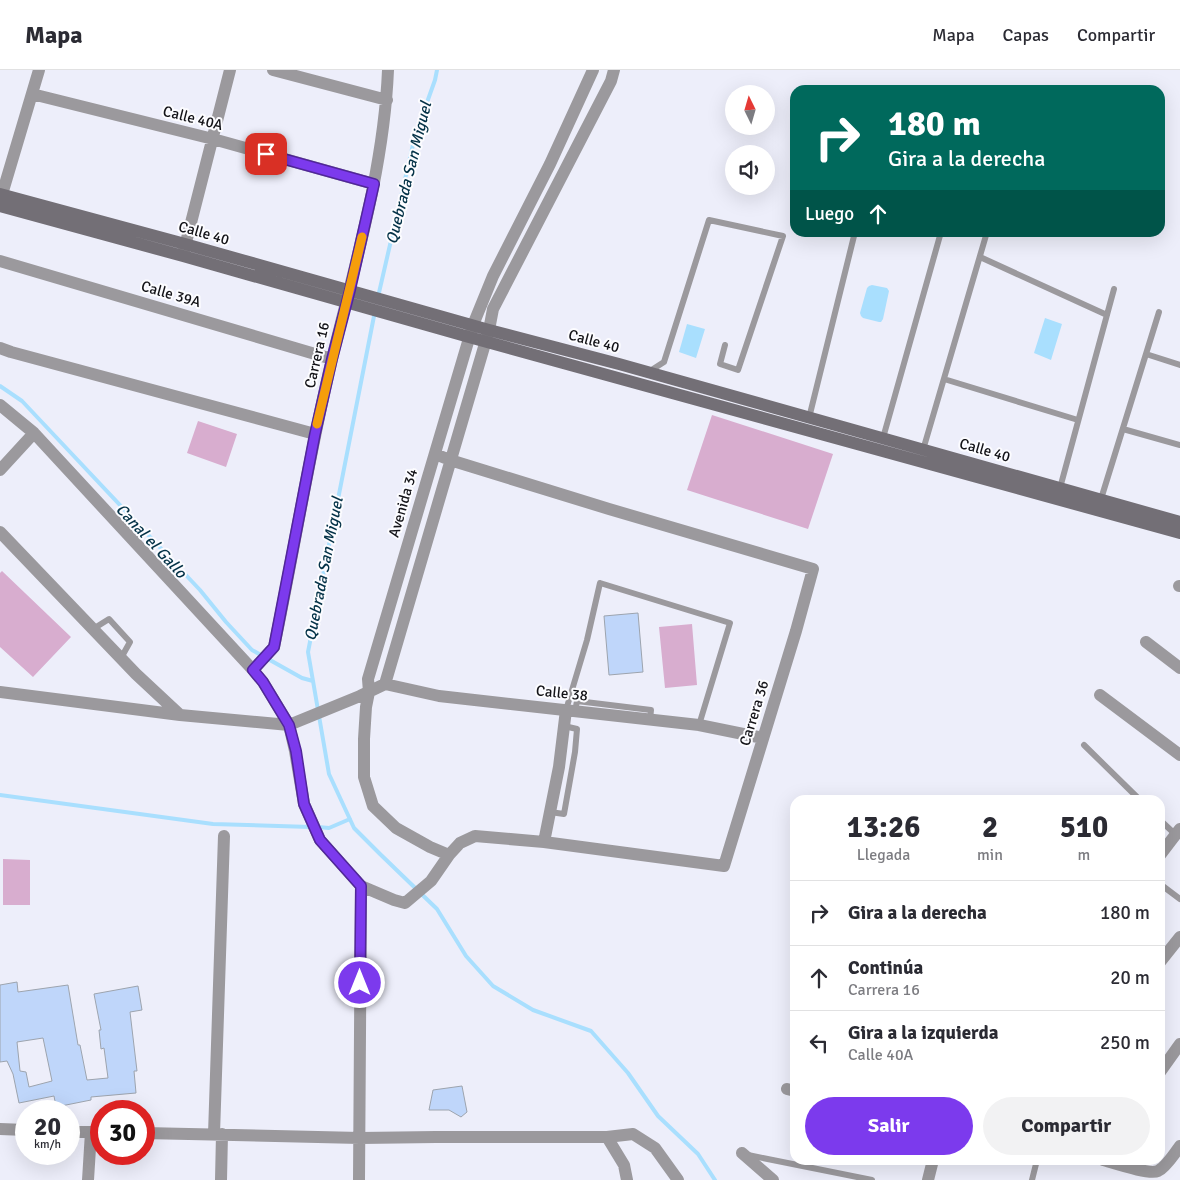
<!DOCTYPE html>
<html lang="es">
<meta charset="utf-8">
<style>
:root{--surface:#fff;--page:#f2f2f3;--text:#2b2b33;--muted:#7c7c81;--line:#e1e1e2;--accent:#7c3aed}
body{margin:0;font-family:Signika,sans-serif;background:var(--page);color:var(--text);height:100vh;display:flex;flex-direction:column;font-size:19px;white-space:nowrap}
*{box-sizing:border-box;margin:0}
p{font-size:16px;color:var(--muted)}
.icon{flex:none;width:28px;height:28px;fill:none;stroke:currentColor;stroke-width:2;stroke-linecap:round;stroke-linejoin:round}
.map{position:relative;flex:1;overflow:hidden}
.drawer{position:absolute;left:790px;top:725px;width:375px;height:370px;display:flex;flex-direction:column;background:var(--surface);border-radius:15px;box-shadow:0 5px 20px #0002}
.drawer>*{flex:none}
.top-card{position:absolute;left:790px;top:15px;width:375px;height:152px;border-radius:15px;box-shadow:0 5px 20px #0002;background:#00695c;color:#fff;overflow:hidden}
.needle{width:32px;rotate:355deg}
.tools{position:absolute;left:725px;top:15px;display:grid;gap:10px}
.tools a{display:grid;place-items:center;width:50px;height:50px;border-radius:50%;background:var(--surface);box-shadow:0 5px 20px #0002;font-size:25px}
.speed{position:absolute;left:15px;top:1030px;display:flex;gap:10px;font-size:25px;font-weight:700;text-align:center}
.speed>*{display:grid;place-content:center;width:65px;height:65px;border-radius:50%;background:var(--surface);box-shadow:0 5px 20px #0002;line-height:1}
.speed small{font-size:12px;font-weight:400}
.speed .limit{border:8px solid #d22;background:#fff;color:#111}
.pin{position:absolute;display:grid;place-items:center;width:42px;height:42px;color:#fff;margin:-21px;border-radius:10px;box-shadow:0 2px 8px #0006}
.me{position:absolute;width:55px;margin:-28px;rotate:0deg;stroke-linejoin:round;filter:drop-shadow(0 0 4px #0008)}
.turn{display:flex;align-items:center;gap:18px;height:105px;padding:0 15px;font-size:22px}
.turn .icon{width:65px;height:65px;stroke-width:2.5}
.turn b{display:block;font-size:35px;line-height:42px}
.then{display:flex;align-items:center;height:48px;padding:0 15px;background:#0003;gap:10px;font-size:19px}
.eta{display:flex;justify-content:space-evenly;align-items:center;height:85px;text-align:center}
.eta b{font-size:30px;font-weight:800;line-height:35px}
.action{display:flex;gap:10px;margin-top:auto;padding:10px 15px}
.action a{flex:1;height:58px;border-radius:30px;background:var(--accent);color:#fff;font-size:20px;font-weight:800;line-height:58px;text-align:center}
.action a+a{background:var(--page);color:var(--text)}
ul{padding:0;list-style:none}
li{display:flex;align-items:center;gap:15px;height:65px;padding:0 15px;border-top:1px solid var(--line)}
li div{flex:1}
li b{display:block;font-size:19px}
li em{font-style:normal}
header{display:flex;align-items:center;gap:30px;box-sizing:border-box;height:70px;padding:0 25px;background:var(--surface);border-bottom:1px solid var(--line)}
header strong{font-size:24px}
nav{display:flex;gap:28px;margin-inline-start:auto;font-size:18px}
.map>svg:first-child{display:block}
</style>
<header>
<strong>Mapa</strong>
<nav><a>Mapa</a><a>Capas</a><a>Compartir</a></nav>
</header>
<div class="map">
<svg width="1180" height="1110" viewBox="0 0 1180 1110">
<rect width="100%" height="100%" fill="#edeefa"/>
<!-- green -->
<path fill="#d8adcf" d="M712,345L833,384L808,459L687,420Z
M198,351L237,364L226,397L187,383Z
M2,501L71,567L33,607L0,577V503Z
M692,554L697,615L665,618L659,557Z
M3,789L30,790V835H3Z"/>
<!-- water -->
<path fill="#a9dffe" d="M872,215L887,218L889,221L883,249L881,252H879L863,248L861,246L860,243L867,218L869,216Z
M1045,248L1062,254L1051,290L1034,283Z
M687,254L705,259L696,288L679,282Z"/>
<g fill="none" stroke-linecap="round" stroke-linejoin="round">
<!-- stream -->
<path stroke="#a9dffe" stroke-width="4" d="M378,227L415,66L435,10L437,0
M0,316L22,331L200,520L226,552L252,580L302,608L313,611
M318,640L308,582L375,241
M319,646L329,704L354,758L380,784L437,839L466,886L493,916L533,940L591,961L628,1003L658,1046L698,1084L715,1110
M0,725L213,754L311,757
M318,757L329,758L350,749"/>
</g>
<!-- building -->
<path fill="#bfd6fa" stroke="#9da4ae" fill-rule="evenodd" d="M638,543L643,602L609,605L604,546Z
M17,912L18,922L68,915L78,975H80L87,1010L108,1008L104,978L101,979L99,960H101L94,924L138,916L142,940L130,942L137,1001H134L136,1023L91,1027V1030L56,1037L54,1026L19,1033L13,1004L7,991L0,992V915ZM43,968L52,1011L29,1017L26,1002L20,1001L17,972Z
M462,1016L467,1042L461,1047L449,1040H429L433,1020Z"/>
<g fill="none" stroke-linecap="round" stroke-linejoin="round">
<!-- service -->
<path stroke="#9b999d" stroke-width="6" d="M980,187L1107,245
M1146,284L1180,295
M650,301L664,292L709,150L783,166L738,300L720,294L725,275
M944,309L1078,350
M809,348L855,162
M1123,359L1180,375
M883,368L941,162
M923,380L987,162
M1060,418L1114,219
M1101,429L1159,242
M93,559L109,549L130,572L121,588
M566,640L587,570L600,513L730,553L699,655
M575,641L577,631L651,640L650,650
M1084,675L1140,730
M550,742L564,744L575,682L577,659L564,656
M1160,750L1176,765
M1160,814L1180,829
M748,1085L872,1110
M1032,1110L1037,1090"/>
<!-- minor -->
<path stroke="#9b999d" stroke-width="12" d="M273,0L387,30
M388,0C384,98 355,194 332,289C309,384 294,481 274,577L253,600L263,612L289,655L295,681L304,734L320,770L361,816L394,830L405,833L431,811L449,785L460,773L475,766L544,772L724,796L796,561L813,499L609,439L450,390L435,384
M32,24L213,69L374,114
M0,131L39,0
M183,184L230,0
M0,191L332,289
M0,278L11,282L315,364
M0,335L34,363L253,600
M0,400L34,363
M0,462L136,604L180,645
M1179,516H1180
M1146,572L1180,598
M385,614L489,260L493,239L611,11L614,0
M0,622L180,645L289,655L360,626L385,614L439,626L699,655L763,668
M1100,625L1180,685
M544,772L559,697L566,640
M449,785L430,777L396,758L373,736L364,707V669L366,637L369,622L368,609L473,255L493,206L550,94L593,0
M1160,785L1180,759
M1160,892L1180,867
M1160,1002L1180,974
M787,1019L795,1021
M91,1062L101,1063
M144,1063L360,1068L436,1067H607L633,1064L655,1078L678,1110
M214,1064L224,766
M607,1067L624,1095L627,1110
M742,1083L773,1110
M1103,1090C1114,1093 1149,1105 1158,1101C1166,1097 1175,1083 1180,1076
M221,1110L222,1064
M359,1110L361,816
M928,1110L933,1090"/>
<!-- tertiary -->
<path stroke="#9b999d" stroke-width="12" d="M0,1059L26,1060
M69,1062H91L88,1110"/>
<!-- secondary -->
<path stroke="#736f76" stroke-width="12" d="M0,124L185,174L489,260L619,294L1180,452
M0,136L183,186L469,267L1180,463"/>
</g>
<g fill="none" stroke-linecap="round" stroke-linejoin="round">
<!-- route casing -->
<g stroke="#51269a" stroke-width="12">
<path id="route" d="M266,84L374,114L350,220L332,289L315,364L274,577L253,600L263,612L289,655L296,681L304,734L320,770L361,816L360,913"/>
</g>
<!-- route -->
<use href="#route" stroke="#7c3aed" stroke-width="9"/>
<!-- slow -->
<path stroke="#f59e0b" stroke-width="9" d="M317,354L362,167"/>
</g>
<g text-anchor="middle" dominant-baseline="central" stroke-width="4" stroke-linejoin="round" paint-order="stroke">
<!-- street labels -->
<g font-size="15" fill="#131318" stroke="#fcfcff">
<text transform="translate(193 48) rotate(14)">Calle 40A</text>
<text transform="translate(204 163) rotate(16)">Calle 40</text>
<text transform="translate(171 224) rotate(16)">Calle 39A</text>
<text transform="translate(594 271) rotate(15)">Calle 40</text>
<text transform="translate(317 285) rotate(-77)">Carrera 16</text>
<text transform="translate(985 380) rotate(16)">Calle 40</text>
<text transform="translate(403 433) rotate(-74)">Avenida 34</text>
<text transform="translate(562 623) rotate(6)">Calle 38</text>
<text transform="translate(754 643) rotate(-73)">Carrera 36</text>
</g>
<!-- water labels -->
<g font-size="16" font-style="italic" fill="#043247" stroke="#fcfcff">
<text transform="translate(409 103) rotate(-76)">Quebrada San Miguel</text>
<text transform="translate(151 471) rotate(47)">Canal el Gallo</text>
<text transform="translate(324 499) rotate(-79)">Quebrada San Miguel</text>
</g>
</g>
</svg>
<div class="tools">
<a><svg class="needle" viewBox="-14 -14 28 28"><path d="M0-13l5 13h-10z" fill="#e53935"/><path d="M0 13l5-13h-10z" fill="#7c7c81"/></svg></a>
<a><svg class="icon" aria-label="sound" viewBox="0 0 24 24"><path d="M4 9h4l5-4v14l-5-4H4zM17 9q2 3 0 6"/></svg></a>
</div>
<div class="speed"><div>20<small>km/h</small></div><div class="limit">30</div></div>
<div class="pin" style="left:266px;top:84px;background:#d93025"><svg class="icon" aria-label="arrive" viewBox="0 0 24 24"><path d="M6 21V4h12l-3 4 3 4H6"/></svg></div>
<svg class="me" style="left:360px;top:913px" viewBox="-20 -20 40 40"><circle r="17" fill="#7c3aed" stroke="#fff" stroke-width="3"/><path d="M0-11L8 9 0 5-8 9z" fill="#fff"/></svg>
<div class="top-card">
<div class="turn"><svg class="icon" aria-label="right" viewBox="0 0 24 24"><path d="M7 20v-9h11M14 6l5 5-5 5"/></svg><div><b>180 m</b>Gira a la derecha</div></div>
<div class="then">Luego<svg class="icon" aria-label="ahead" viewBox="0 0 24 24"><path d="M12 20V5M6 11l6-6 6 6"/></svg></div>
</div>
<section class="drawer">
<div class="eta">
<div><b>13:26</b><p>Llegada</p></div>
<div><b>2</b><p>min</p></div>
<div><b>510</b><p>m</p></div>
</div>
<ul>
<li><svg class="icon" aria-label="right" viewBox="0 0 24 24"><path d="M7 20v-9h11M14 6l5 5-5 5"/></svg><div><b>Gira a la derecha</b></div><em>180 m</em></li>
<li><svg class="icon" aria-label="ahead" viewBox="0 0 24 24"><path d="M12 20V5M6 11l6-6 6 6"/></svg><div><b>Continúa</b><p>Carrera 16</p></div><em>20 m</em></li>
<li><svg class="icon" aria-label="left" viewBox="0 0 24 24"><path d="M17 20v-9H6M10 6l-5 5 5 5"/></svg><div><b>Gira a la izquierda</b><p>Calle 40A</p></div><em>250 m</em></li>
</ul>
<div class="action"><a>Salir</a><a>Compartir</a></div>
</section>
</div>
